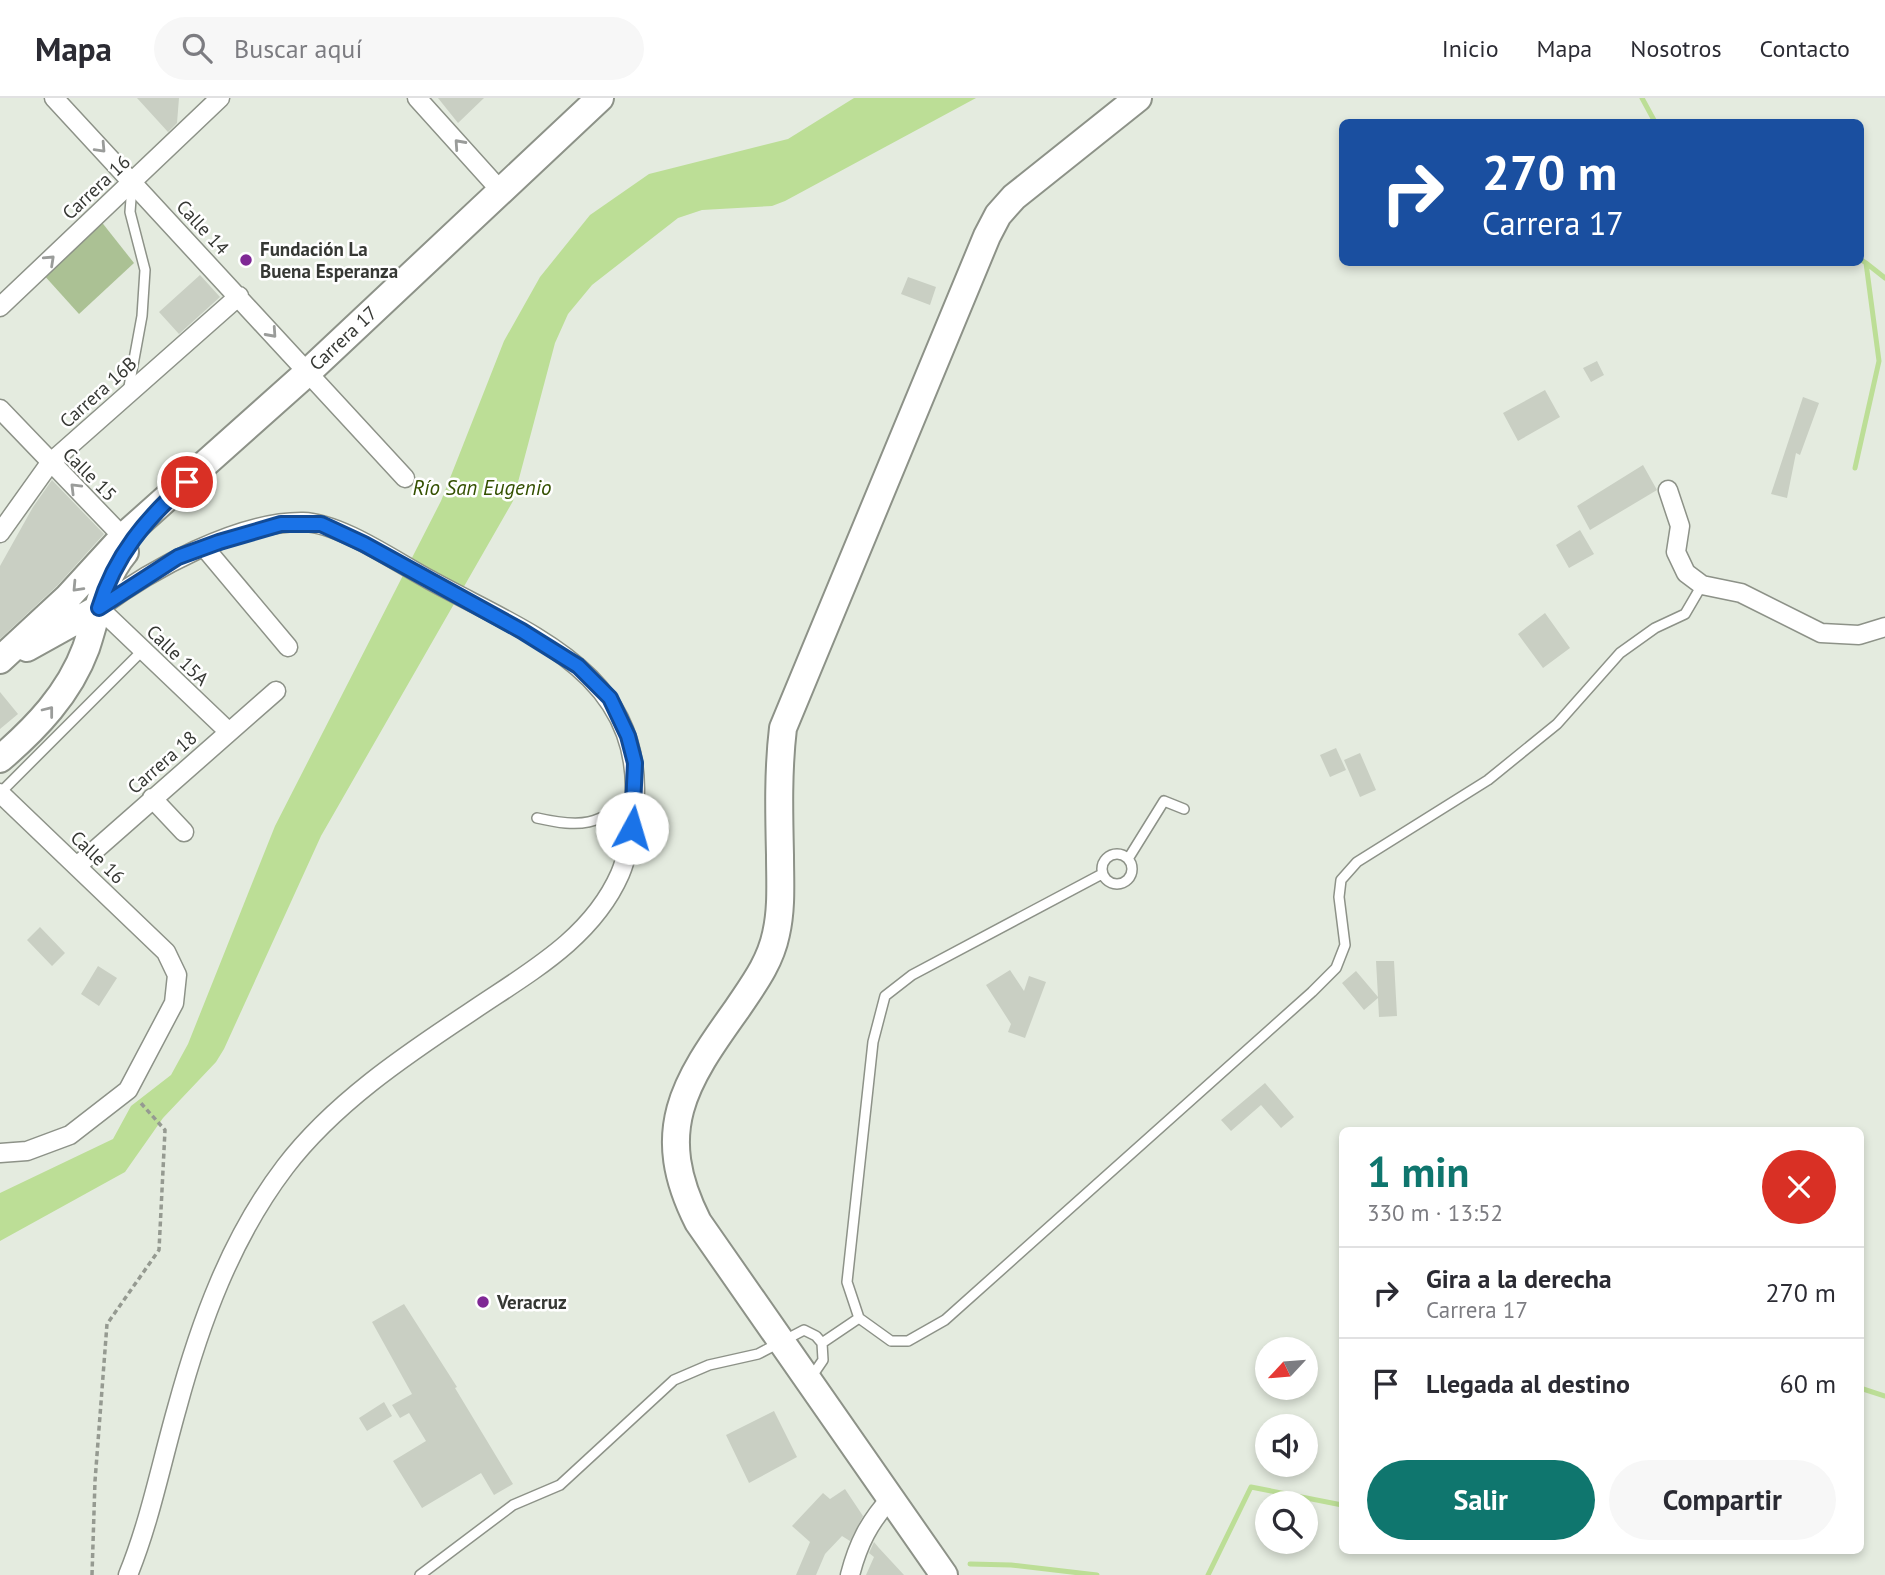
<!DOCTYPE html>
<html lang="es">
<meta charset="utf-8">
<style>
:root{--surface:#fff;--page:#f7f7f7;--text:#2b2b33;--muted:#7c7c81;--line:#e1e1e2;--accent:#0f766e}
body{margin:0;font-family:"PT Sans",sans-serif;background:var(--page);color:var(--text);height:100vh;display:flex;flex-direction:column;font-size:26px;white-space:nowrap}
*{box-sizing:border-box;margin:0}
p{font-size:23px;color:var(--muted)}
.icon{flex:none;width:38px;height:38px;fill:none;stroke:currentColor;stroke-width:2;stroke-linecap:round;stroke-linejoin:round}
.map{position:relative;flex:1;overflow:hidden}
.panel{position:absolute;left:1339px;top:1029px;width:525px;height:427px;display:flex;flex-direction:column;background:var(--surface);border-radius:10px;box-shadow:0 4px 10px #0003}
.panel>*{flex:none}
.hud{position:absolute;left:1339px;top:21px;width:525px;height:147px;border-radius:10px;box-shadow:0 4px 10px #0003;background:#1a4fa0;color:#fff;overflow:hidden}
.needle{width:46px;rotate:244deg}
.tools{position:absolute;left:1255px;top:1239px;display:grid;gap:14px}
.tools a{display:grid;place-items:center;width:63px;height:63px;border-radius:50%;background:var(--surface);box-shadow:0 4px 10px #0003;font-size:35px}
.pin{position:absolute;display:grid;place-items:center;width:60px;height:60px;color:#fff;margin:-30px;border:4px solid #fff;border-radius:50%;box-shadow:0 2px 7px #0007}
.me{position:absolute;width:77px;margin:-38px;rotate:6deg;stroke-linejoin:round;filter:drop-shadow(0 0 5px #0008)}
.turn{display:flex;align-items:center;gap:24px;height:147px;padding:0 28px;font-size:32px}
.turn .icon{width:91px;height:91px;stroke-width:2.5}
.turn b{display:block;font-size:49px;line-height:60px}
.round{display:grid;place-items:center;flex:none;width:74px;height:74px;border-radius:37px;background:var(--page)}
.summary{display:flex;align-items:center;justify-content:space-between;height:119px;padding:0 28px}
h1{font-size:42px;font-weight:700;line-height:52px;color:var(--accent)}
.primary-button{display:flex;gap:14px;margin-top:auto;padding:14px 28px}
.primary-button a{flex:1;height:80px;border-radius:42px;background:var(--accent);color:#fff;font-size:28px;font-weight:700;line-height:80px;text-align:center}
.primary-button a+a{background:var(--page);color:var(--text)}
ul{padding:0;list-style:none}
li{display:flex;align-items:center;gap:21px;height:91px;padding:0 28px;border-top:2px solid var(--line)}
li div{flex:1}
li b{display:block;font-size:26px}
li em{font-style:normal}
header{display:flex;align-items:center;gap:42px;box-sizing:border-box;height:98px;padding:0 35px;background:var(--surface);border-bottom:2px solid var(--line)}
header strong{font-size:33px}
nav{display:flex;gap:38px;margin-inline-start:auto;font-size:24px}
.search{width:490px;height:63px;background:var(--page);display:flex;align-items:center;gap:18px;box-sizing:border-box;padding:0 24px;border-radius:38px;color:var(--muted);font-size:26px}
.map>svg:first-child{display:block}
</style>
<header>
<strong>Mapa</strong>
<div class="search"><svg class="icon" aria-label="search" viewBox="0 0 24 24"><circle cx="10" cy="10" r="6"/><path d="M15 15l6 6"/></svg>Buscar aquí</div>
<nav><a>Inicio</a><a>Mapa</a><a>Nosotros</a><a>Contacto</a></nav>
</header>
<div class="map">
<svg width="1885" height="1477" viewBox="0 0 1885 1477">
<rect width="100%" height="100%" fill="#e4ebdf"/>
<!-- green -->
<path fill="#abc194" d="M100,122L134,165L79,216L42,175Z"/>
<!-- water -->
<path fill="#bcde96" d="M854,0H976L785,103L772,108L702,112L678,120L592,187L568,216L555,245L513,403L321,738L224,951L216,964L163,1020L125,1074L0,1143V1095L113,1041L131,1008L171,977L188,946L275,728L441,403L504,243L540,179L590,117L649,76L788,41Z"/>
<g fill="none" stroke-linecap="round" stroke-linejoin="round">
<!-- stream -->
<path stroke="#bcde96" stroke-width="5" d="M1642,0L1655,24
M1866,165L1885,180
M1855,370L1879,263L1866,165L1860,161
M1860,1290L1885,1298
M970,1466L1011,1467L1097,1477
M1208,1477L1251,1389L1342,1407"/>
</g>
<!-- building -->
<path fill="#c9cfc3" d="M137,0H179L177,25L168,34Z
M438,0H484L458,25Z
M200,177L220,199L179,236L159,214Z
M908,179L936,189L930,207L901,196Z
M1597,263L1604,277L1591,284L1583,270Z
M1545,292L1560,319L1518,343L1503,315Z
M1803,299L1819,305L1800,357L1796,355L1787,400L1771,396Z
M1643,367L1657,392L1590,432L1577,408Z
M52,382L104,436L57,488L0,541V468L33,409Z
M1580,432L1594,456L1569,470L1556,447Z
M1545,515L1570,550L1543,570L1518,536Z
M0,594L18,616L0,631Z
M1336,650L1346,672L1330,679L1320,657Z
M1360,655L1376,692L1360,699L1344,662Z
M40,829L65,855L52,868L27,842Z
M1376,863H1394L1397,918L1379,919L1378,900L1364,912L1342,885L1356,873L1378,899Z
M98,868L117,880L99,908L81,896Z
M1010,872L1024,893L1029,878L1046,884L1025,940L1008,934L1011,926L986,887Z
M1265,985L1294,1019L1281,1030L1261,1007L1231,1033L1221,1022Z
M404,1206L457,1289L455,1290L513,1386L494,1397L481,1375L422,1410L393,1363L426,1343L409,1315L400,1320L392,1307L412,1296L372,1224Z
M384,1304L392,1318L367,1333L359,1320Z
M774,1313L797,1359L749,1385L726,1337Z
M845,1391L863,1418L850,1443L842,1438L825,1456L816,1477H796L810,1444L792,1428L823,1395L830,1401Z
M874,1444L879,1450L904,1477H866L874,1459L869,1455Z"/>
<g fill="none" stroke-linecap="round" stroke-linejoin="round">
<!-- lane casing -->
<g stroke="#8d9288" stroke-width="12">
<path id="lane" d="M128,294L142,218L145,172L130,114L132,88
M0,695L143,552
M537,720C581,730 599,728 634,697
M1102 771a15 15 0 1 1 30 0a15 15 0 1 1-30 0Z
M1128,761L1164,703L1184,711
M1102,776L912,877L885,898L873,944L847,1184L859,1220L891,1243H908L945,1222L1312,894L1336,870L1345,847L1339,799L1341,782L1357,764L1488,682L1557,626L1620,555L1655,530L1685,516L1702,487
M810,1281L823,1262L822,1245L859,1220
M420,1477L513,1407L560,1387L674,1282L709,1267L758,1256L804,1232L816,1238L822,1245"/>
</g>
<!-- street casing -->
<g stroke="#8d9288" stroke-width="21">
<path id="street" d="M54,0L405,380
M417,0L500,92
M0,209L220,0
M0,311L123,439
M1668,392L1680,428L1676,454L1686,475L1702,487L1741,495L1821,535L1859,537L1885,529
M0,435L50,365L239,198
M204,449L288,549
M0,695L166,854L177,877L174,905L128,992L70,1037L27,1053L0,1055
M152,700L184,734
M77,768L276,593
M128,1477C150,1423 161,1366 177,1310C200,1225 231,1140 285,1069C333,1006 404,958 469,915C526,876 591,842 620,776C628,757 632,732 634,711C647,575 530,537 430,482C396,464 341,425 303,424C238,423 150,472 99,510L229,634
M850,1477C858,1446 869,1424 891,1400"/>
</g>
<!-- primary casing -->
<g stroke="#8d9288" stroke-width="30">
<path id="primary" d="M27,550L99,510
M0,562L68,499L123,439L308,274L600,0
M0,661C36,630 69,596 86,550C97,518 102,481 125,454
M944,1477L698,1124C652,1033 684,985 737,911C753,887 770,865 776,836C782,810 780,783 780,757C779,714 778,672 783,630L987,138L998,117L1014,99L1138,0"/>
</g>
<!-- path -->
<path stroke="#959a91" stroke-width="3.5" stroke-dasharray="5 3.5" stroke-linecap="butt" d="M92,1477L95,1383L107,1226L159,1152L165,1032L139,1003"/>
<!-- lane -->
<use href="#lane" stroke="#fff" stroke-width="9"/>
<!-- street -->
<use href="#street" stroke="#fff" stroke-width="18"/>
<!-- primary -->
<use href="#primary" stroke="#fff" stroke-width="26"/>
</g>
<!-- one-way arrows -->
<defs><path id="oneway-chevron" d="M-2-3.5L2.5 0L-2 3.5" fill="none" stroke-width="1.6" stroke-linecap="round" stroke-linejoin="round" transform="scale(1.75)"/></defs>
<g stroke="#9a9c9a">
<use href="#oneway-chevron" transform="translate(459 46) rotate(-132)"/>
<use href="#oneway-chevron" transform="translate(101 50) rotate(47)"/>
<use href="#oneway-chevron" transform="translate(50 162) rotate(-43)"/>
<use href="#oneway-chevron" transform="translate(272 235) rotate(48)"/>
<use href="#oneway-chevron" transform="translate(75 390) rotate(-135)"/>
<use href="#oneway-chevron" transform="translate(77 489) rotate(133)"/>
<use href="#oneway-chevron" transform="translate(49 613) rotate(-52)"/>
</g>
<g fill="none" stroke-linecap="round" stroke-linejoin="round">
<!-- route casing -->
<g stroke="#114b97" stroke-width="18">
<path id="route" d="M187,384C146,421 115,457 99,510L178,459L219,444L281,426H321L364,446L522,533L578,568L610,600L628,638L635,665L632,730"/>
</g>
<!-- route -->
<use href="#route" stroke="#1a73e8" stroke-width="12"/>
</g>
<!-- markers -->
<g fill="#7f2895" stroke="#fff" stroke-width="2.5">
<circle cx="246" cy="162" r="7"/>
<circle cx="483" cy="1204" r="7"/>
</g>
<g text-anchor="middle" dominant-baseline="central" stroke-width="5" stroke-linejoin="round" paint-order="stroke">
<!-- street labels -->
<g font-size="19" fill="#363834" stroke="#fff">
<text transform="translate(96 89) rotate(-43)">Carrera 16</text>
<text transform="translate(203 129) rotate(47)">Calle 14</text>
<text transform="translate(343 240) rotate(-43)">Carrera 17</text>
<text transform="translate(98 294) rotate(-42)">Carrera 16B</text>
<text transform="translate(90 376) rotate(45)">Calle 15</text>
<text transform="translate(178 557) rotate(44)">Calle 15A</text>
<text transform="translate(162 664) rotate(-41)">Carrera 18</text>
<text transform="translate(98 759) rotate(44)">Calle 16</text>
</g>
<!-- poi labels -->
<g font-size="19" font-weight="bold" fill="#363834" stroke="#fff" text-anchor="start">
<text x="260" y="151">Fundación La<tspan x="260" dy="22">Buena Esperanza</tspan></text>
<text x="497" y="1204">Veracruz</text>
</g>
<!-- water labels -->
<g font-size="21" font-style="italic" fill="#345000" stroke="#fff">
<text x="482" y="389">Río San Eugenio</text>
</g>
</g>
</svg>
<div class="tools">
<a><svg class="needle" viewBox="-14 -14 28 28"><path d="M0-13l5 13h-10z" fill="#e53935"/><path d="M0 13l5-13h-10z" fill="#7c7c81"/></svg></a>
<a><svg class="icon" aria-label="sound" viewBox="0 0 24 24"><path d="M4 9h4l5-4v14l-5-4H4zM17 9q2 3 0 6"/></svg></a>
<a><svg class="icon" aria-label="search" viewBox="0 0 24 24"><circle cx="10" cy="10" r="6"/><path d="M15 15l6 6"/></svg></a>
</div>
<div class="pin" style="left:187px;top:384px;background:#d93025"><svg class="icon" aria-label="arrive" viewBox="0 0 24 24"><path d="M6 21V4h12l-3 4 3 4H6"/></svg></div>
<svg class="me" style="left:632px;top:730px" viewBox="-20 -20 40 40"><circle r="19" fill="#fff"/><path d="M0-13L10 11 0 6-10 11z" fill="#1a73e8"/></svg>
<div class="hud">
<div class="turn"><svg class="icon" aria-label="right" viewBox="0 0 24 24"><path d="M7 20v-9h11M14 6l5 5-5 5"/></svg><div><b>270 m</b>Carrera 17</div></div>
</div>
<section class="panel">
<div class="summary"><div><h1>1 min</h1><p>330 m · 13:52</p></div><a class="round" style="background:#d93025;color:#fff"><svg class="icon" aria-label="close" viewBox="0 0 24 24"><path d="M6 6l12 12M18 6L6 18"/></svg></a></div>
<ul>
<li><svg class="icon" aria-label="right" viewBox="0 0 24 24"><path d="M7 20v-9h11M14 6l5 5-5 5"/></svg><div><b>Gira a la derecha</b><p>Carrera 17</p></div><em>270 m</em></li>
<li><svg class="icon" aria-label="arrive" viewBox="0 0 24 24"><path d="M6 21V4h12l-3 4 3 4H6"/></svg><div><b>Llegada al destino</b></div><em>60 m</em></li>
</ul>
<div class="primary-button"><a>Salir</a><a>Compartir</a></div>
</section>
</div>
